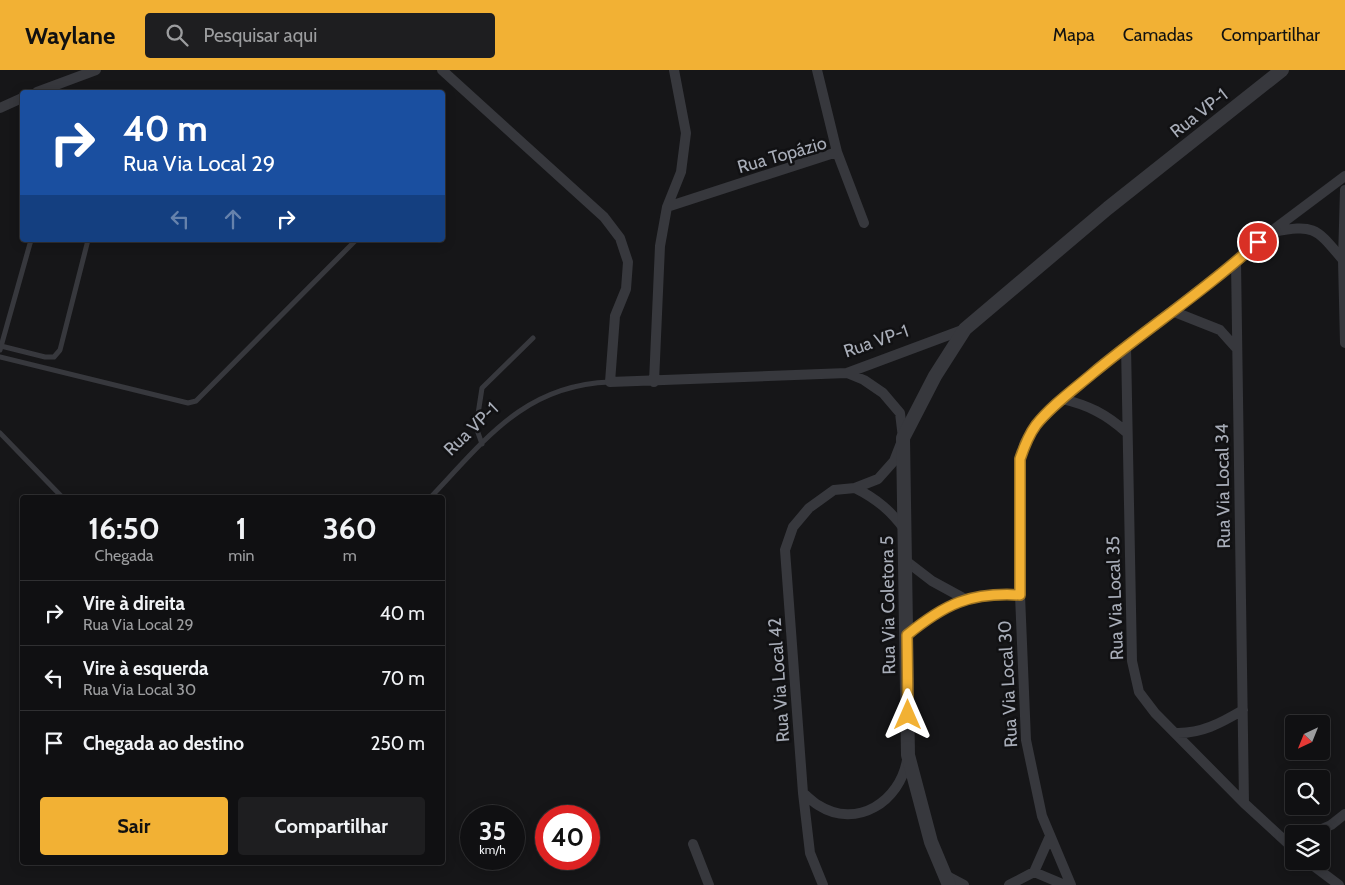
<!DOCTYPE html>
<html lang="pt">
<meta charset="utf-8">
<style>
:root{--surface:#101012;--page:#1e1e20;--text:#f1f3f6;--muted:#9c9d9f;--line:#303032;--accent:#f2b134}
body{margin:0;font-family:Cabin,sans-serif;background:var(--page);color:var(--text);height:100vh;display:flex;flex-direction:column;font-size:19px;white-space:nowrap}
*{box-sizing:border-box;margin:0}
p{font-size:16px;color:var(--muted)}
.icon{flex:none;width:28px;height:28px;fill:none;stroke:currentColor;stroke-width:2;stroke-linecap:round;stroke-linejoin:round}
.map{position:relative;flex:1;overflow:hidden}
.panel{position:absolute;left:20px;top:425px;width:425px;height:370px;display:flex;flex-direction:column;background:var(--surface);border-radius:5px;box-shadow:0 2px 12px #0003,0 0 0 1px var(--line)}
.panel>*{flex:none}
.hud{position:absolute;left:20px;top:20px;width:425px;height:152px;border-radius:5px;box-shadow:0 2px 12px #0003,0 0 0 1px var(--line);background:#1a4fa0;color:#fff;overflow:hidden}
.needle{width:32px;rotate:223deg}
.tools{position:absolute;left:1285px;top:645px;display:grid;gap:10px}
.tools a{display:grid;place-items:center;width:45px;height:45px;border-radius:5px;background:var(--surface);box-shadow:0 2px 12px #0003,0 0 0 1px var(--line);font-size:25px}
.speed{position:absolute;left:460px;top:735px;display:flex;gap:10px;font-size:25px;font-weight:700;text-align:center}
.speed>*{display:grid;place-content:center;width:65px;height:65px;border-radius:50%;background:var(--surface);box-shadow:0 2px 12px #0003,0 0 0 1px var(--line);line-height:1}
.speed small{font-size:12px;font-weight:400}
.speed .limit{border:8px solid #d22;background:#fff;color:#111}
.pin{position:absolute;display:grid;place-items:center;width:42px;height:42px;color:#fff;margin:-21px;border:2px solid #fff;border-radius:50%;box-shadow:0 1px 5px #0007}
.me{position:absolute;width:55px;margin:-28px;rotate:0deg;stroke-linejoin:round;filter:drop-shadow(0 0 4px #0008)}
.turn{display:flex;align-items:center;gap:18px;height:105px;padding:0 20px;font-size:22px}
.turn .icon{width:65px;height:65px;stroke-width:2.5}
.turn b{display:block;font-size:35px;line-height:42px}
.lanes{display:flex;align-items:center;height:48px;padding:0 20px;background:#0003;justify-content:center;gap:25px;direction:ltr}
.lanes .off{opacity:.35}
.eta{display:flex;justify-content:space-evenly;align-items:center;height:85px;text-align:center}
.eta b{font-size:30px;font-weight:700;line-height:35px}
.cta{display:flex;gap:10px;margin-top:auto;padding:10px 20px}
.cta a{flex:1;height:58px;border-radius:5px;background:var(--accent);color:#111;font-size:20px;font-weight:700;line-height:58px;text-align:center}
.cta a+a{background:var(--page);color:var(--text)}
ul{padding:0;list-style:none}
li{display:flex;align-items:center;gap:15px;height:65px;padding:0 20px;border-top:1px solid var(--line)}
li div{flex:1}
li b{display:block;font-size:19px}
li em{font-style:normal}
header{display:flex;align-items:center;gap:30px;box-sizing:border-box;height:70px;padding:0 25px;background:var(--accent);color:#111}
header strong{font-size:24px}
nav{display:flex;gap:28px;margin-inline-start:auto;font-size:18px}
.search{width:350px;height:45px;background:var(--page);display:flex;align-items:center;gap:12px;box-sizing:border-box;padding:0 18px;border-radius:5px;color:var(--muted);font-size:19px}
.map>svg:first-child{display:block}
</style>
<header>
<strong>Waylane</strong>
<div class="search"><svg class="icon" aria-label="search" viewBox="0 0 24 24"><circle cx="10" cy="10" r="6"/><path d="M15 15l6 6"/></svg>Pesquisar aqui</div>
<nav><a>Mapa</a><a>Camadas</a><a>Compartilhar</a></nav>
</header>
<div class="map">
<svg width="1345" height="815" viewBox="0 0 1345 815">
<rect width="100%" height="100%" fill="#161618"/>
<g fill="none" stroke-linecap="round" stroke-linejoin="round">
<!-- service -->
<path stroke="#37383d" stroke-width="5" d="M1,276L45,287H54L60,280L88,170
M0,280L31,170
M0,287L188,333L196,331L356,170
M0,363L63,428
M482,374L476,357L482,318L533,268
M430,428C485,370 524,315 610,312"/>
<!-- minor -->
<path stroke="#37383d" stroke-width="10" d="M442,0L604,147L620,168L628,192L626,219L615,246L610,312L847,303L965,259
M817,0L837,82L864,153
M37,22L96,0
M0,38L22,28
M1345,120L1343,190L1345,273
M667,137L837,82
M1273,162C1315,154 1316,158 1343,190
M1236,192L1244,733
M1172,241L1220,260L1237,279
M1126,276L1132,591L1139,622L1155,643L1244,733L1294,779
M654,312L660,176L667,137L681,102L686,63L674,0
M1062,329C1088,335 1106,344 1126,362
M855,418C877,429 891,441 905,460
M906,491L932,511L965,529
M907,565C944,534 970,523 1020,525
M1175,663C1201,664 1221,653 1243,640
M803,723C808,727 813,732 818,735C857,760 900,731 907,690
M1310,764L1331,755L1345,744
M693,774L709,815
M1307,791L1339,815
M1034,802L1050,766
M945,805L964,815
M823,815L810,783L803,723L785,480L793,457L809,438L834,420L855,418L878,409L894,391L903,368L900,343L883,323L864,310L847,303
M1009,815L1034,802L1065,815
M1071,815L1042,746L1026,670L1020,525V389L1025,372L1037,354L1062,329L1126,276L1236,192L1269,163L1345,106"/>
<!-- tertiary -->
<path stroke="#37383d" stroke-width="14" d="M949,815L931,772L908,685L903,368L935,306L965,259L1108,138L1282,0"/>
</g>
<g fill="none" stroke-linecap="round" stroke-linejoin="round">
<!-- route casing -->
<g stroke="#9d7322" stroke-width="12">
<path id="route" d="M908,645L907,565C945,534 970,522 1020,525V389C1024,377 1028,366 1036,355C1051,336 1073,320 1092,304C1146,259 1206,220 1258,172"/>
</g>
<!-- route -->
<use href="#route" stroke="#f2b134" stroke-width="9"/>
</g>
<g text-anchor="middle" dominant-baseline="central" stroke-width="5" stroke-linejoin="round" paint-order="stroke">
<!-- street labels -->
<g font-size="18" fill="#a8adb8" stroke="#111113">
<text transform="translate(1199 43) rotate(-38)">Rua VP-1</text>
<text transform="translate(782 85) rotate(-16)">Rua Topázio</text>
<text transform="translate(876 271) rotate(-19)">Rua VP-1</text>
<text transform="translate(471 359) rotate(-44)">Rua VP-1</text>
<text transform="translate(1223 416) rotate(-91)">Rua Via Local 34</text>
<text transform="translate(1115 528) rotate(-92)">Rua Via Local 35</text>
<text transform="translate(888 535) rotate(-91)">Rua Via Coletora 5</text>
<text transform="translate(779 610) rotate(-94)">Rua Via Local 42</text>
<text transform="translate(1008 614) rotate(-93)">Rua Via Local 30</text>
</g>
</g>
</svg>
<div class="tools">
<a><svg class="needle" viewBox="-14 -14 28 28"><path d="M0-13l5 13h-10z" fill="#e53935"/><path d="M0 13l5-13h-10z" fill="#9c9d9f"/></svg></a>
<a><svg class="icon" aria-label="search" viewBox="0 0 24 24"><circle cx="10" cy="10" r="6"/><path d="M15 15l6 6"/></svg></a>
<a><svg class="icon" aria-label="layers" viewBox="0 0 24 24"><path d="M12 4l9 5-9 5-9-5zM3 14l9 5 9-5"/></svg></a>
</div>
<div class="speed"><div>35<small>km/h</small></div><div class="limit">40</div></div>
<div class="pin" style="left:1258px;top:172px;background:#d93025"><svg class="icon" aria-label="arrive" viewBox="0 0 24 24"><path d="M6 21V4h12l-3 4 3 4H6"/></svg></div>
<svg class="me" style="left:908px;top:645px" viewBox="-20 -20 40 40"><path d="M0-17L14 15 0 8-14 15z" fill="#f2b134" stroke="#fff" stroke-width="4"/></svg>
<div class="hud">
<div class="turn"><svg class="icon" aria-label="right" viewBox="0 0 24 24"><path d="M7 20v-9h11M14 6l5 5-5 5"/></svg><div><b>40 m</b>Rua Via Local 29</div></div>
<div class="lanes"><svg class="icon off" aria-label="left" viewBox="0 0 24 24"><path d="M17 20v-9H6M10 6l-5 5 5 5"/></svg><svg class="icon off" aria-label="ahead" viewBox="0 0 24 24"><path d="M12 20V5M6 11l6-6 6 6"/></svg><svg class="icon" aria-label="right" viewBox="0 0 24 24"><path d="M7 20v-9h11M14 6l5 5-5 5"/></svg></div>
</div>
<section class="panel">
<div class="eta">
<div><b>16:50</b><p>Chegada</p></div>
<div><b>1</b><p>min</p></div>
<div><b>360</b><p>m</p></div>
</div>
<ul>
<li><svg class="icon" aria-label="right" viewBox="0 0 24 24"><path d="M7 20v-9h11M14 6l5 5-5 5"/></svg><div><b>Vire à direita</b><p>Rua Via Local 29</p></div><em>40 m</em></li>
<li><svg class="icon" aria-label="left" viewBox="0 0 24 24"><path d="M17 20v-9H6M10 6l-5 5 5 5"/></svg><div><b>Vire à esquerda</b><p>Rua Via Local 30</p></div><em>70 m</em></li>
<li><svg class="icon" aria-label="arrive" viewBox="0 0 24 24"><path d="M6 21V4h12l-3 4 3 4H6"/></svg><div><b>Chegada ao destino</b></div><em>250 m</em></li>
</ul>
<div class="cta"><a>Sair</a><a>Compartilhar</a></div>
</section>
</div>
